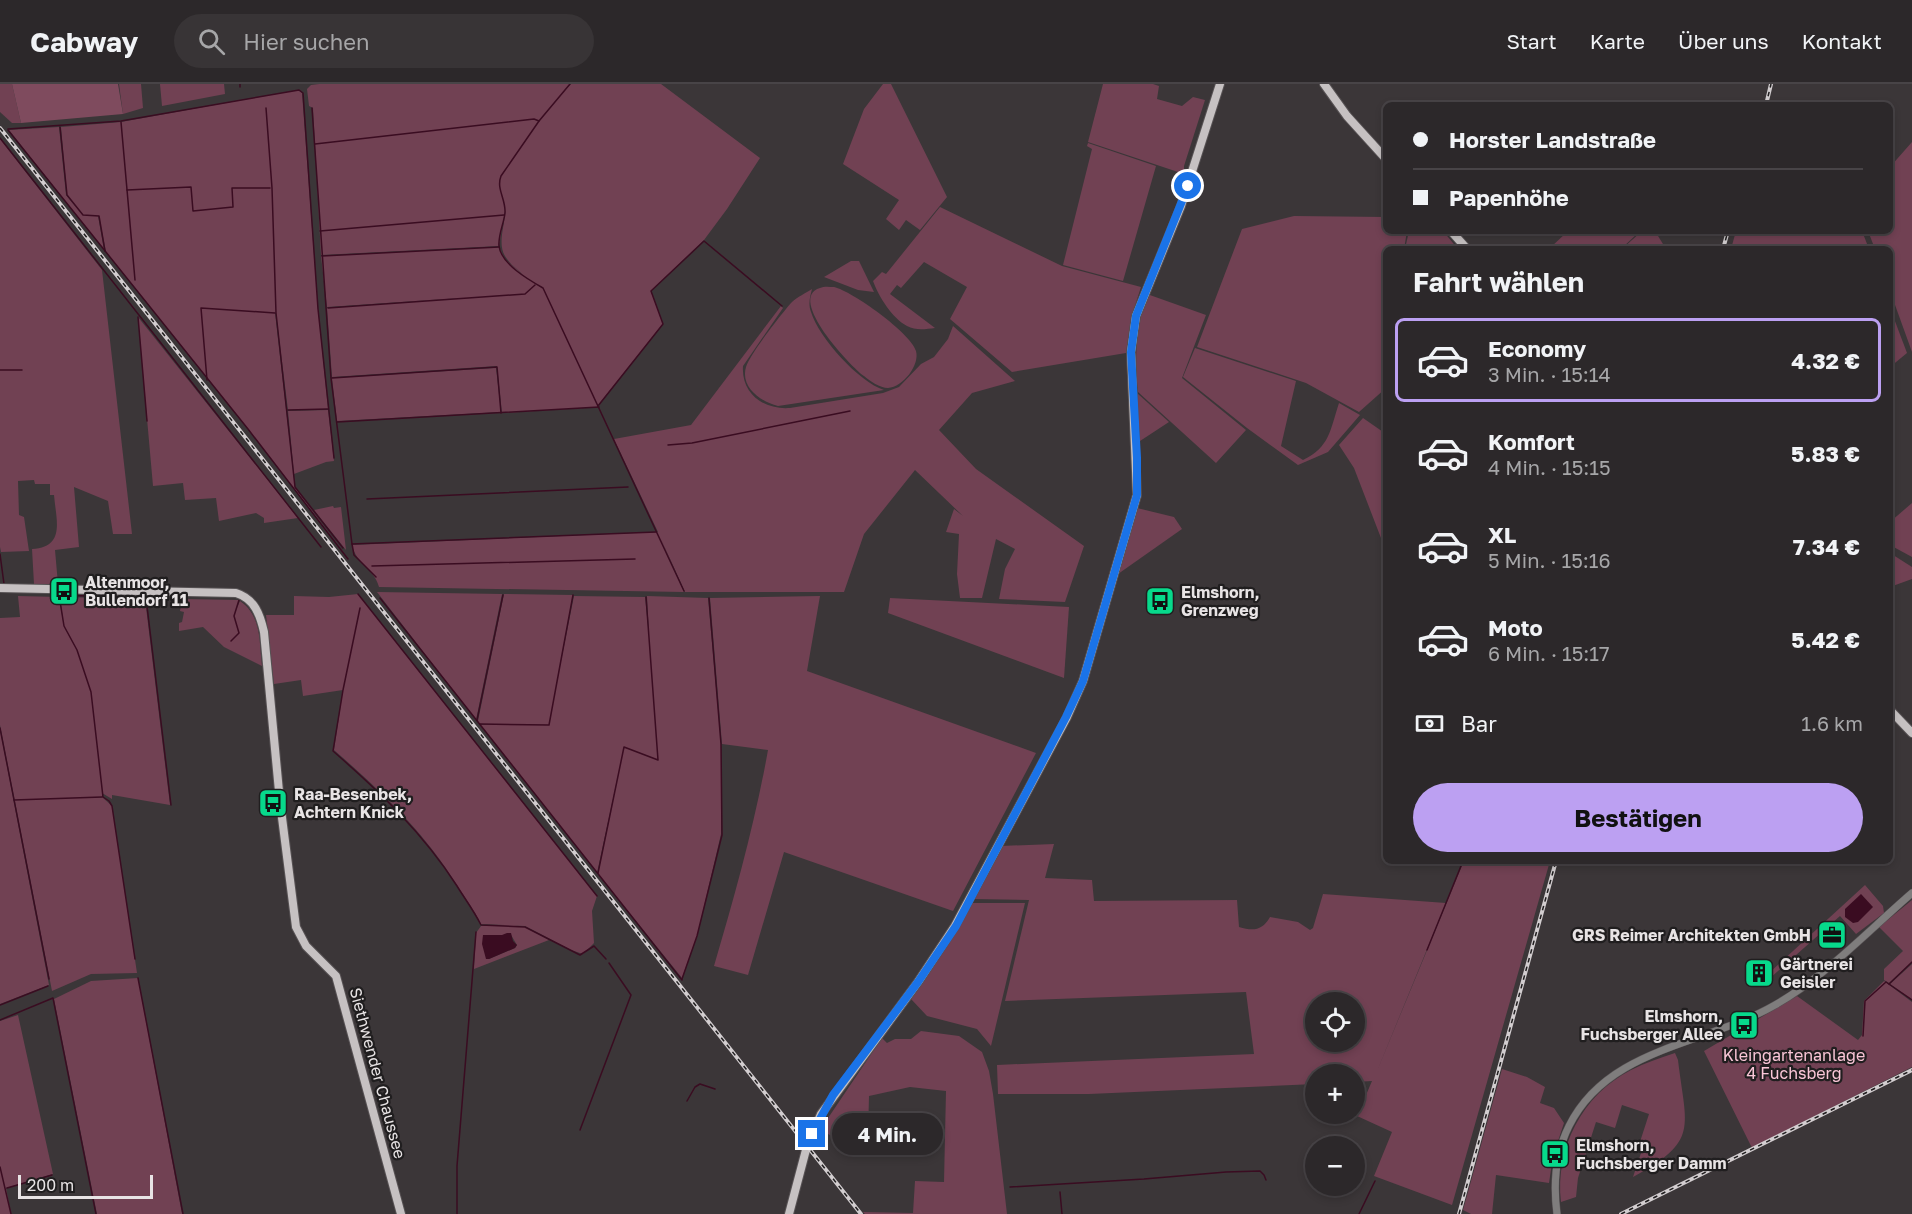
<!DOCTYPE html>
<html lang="de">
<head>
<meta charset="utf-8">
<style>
  body { margin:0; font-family:"Golos Text",sans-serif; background:#383436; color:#f1f3f6; height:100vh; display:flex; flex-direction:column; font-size:22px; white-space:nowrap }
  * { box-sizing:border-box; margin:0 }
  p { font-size:20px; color:#a6a6a8 }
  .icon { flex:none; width:33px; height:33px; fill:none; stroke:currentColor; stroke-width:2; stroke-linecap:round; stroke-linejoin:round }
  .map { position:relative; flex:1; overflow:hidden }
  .drawer { position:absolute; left:1383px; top:162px; width:510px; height:618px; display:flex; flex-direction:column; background:#2c282a; border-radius:9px; box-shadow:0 3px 9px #0003,0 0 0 2px #484447 }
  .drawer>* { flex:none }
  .guide { position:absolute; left:1383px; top:18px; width:510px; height:132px; border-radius:9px; box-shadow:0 3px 9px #0003,0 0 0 2px #484447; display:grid; align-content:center; height:132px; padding:0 30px; background:#2c282a }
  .controls { position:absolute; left:1305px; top:908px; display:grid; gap:12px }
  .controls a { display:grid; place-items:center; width:60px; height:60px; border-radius:50%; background:#2c282a; box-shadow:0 3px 9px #0003,0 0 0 2px #484447; font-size:30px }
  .scale { position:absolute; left:18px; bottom:15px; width:135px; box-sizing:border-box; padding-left:6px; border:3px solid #e8e4e5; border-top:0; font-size:16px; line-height:21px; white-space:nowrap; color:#e8e4e5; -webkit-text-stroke:4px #201e1f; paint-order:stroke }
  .end { position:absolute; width:27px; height:27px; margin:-14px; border:8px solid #1a73e8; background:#fff; box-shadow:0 0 0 3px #fff }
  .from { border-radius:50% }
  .bubble { position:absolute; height:42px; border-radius:21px; background:#2c282a; box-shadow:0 3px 9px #0003,0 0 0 2px #484447; font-size:20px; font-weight:700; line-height:42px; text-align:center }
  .guide b { display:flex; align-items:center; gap:21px; height:57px; font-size:22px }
  .guide b+b { border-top:2px solid #484447 }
  .guide i { width:15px; height:15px; background:#f1f3f6 }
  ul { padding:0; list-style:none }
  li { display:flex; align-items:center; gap:18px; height:84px; margin:0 12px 9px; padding:0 18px; border:3px solid transparent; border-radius:9px }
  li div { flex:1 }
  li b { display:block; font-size:22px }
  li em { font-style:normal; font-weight:700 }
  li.on { border-color:#bca0f2 }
  li>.icon { width:54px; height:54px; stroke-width:1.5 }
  h2 { padding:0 30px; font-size:27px; line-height:72px }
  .pay { display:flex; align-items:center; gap:15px; height:66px; padding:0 30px; font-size:22px }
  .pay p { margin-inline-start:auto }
  .action { display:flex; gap:12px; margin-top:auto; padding:12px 30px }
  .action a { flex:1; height:69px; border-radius:36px; background:#bca0f2; color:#111; font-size:24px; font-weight:700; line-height:69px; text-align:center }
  header { display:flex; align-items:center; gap:36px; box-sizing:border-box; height:84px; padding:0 30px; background:#2c282a; border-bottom:2px solid #484447 }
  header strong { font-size:28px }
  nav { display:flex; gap:33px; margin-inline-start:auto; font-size:21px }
  .search { width:420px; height:54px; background:#383436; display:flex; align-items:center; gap:15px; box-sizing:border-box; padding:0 21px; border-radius:33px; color:#a6a6a8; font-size:22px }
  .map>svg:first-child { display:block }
</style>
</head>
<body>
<header>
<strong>Cabway</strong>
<div class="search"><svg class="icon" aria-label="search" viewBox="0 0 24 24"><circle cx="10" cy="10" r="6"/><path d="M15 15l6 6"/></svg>Hier suchen</div>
<nav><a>Start</a><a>Karte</a><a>Über uns</a><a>Kontakt</a></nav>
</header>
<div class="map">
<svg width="1912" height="1130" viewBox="0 0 1912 1130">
  <rect width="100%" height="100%" fill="#3b3638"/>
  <g fill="#714153" fill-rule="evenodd">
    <path d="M 0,0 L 12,0 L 21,39 L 12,39 L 0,28 Z"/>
    <path d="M 119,0 L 141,0 L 143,24 L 123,30 Z"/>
    <path d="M 160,0 L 224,0 L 225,10 L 162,22 Z"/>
    <path d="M 319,0 L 570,0 L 562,9 L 571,0 L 661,0 L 760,74 L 727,125 L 704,156 L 651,207 L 663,240 L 598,321 L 599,323 L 502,329 L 497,282 L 332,293 L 327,224 L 461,214 L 327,223 L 321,172 L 499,163 L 505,175 L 524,192 C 519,186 511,181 507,175 C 494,159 509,136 504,118 L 505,127 L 499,162 L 321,171 L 313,24 L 309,22 L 307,5 L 311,1 Z"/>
    <path d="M 883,0 L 891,0 L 947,113 L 920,146 L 906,136 L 899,146 L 886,135 L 899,116 L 843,80 L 864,25 Z"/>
    <path d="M 1103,0 L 1153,0 L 1159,2 L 1157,15 L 1182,22 L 1193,13 L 1205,16 L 1184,82 L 1184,90 L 1088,58 Z"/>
    <path d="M 298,6 L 302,9 L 318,225 L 328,325 L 288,326 L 276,229 L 275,229 L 295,404 L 350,477 L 248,345 L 106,168 L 99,132 L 95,132 L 98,132 L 104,166 L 9,46 L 59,43 L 66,111 L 75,122 L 67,111 L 61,43 L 121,38 Z"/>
    <path d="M 0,55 L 102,186 L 132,450 L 113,450 L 108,417 L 74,403 L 79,463 L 55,466 L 58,500 L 34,500 L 32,465 C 66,463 56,436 54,411 L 50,411 L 50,400 L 35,400 L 34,396 L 18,397 L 19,431 L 24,433 L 29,467 L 1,468 L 0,463 Z"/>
    <path d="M 1912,58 L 1912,268 L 1890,207 L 1890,165 L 1875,165 L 1868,147 L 1890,147 L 1890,83 Z"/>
    <path d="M 1088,59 L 1156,82 L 1123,197 L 1063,181 L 1092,65 L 1087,62 Z"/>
    <path d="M 940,123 L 1062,182 L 1141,203 L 1131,234 L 1126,269 L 1012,288 L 950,235 L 967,203 L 924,178 L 901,204 L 897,201 L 890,210 L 935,244 C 926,245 916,247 907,242 C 892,234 879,213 873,197 L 882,188 L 886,190 Z"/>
    <path d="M 1294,132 L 1386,133 L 1386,147 L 1407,147 L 1404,165 L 1386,165 L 1386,304 L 1359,328 L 1306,299 L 1197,263 L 1242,145 Z"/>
    <path d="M 1409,147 L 1443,147 L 1458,165 L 1405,165 Z"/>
    <path d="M 1568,147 L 1640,147 L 1621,165 L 1549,165 Z"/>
    <path d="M 1642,147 L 1655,147 L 1666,165 L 1622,165 Z"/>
    <path d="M 1736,147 L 1862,147 L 1869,165 L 1731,165 Z"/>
    <path d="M 851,177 L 859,177 L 874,208 L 858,206 L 824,193 Z"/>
    <path d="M 834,203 C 852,207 911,249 916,267 C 920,281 903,303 888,304 C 880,304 870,297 864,292 C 851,283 786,214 820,204 C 824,202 830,203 834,203 Z"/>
    <path d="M 812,205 C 810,213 808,220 811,228 C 819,254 859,298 884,306 L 778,322 C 761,318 740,303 746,283 C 750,270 782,229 792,218 C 797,213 806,209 812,205 Z"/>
    <path d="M 1147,210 L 1206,231 L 1182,294 L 1246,346 L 1216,379 L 1138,308 C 1134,274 1136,243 1147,210 Z"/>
    <path d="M 781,222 L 783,224 L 743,282 C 741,310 764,326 790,324 L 883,309 L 899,303 L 921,280 L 934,273 L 948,255 L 953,242 L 1015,297 L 972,309 L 939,346 L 976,385 L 1084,462 L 1065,518 L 999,515 L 1005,485 L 1015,465 L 996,455 L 982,514 L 960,514 L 957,490 L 959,450 L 946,448 L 954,425 L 963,432 L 915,386 L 864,450 L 844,508 L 685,508 L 661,455 L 684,508 L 379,503 C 374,484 356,480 352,461 L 658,448 L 614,355 L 691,341 Z"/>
    <path d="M 1890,224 L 1907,269 L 1890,283 Z"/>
    <path d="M 138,233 L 298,434 L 264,439 L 264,434 L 256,429 L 219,437 L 216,414 L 185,416 L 183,399 L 153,402 Z"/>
    <path d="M 1195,264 L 1296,297 L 1281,362 L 1303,376 C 1330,363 1330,346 1339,319 L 1360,331 L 1328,368 L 1298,381 L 1247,344 L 1183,293 Z"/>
    <path d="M 496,284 L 501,328 L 337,337 L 332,294 Z"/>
    <path d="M 1137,309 L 1169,338 L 1140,357 Z"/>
    <path d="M 328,326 L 334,377 L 326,378 L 294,390 L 288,327 Z"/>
    <path d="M 1363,334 L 1386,350 L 1386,467 L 1354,384 L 1339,361 Z"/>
    <path d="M 1912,419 L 1912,473 L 1890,461 L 1890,438 Z"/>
    <path d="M 333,422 L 334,424 L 341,423 L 346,466 L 314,426 Z"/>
    <path d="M 1137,424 L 1174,433 L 1182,445 L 1118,490 Z"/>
    <path d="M 1890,469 L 1912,483 L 1912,495 L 1890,503 Z"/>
    <path d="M 377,508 L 502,510 L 476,636 Z"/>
    <path d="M 358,510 L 597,812 L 592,827 L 594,859 L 583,870 L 571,866 L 525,842 L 481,840 C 475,827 465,814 457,801 C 424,748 381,707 334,666 L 343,606 L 303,612 L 301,596 L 274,600 L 266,531 L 294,531 L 294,512 L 329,513 Z"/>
    <path d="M 504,510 L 573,511 L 558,592 L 574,512 L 645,513 L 649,552 L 647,512 L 708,514 L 721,660 L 721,750 L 697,852 L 682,894 L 598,790 L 620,682 L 597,789 L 480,641 L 490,640 L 479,640 L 478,637 Z"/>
    <path d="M 18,512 L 59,513 L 64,543 L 60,513 L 145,515 L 170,721 L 112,711 L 112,715 L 102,709 L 102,713 L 112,722 L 137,889 L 91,890 L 52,907 L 0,641 L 0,534 L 20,533 Z"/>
    <path d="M 820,512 L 807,587 L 1036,669 L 953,827 L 784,768 L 748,891 L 714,882 C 735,811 755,739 768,666 L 722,660 L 710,514 Z"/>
    <path d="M 890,514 L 1069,523 L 1064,594 L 888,529 Z"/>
    <path d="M 182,515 L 239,516 L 236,526 L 240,517 C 262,532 259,558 262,582 L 224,563 L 203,543 L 179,547 L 179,539 L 182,538 L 184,528 L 180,527 Z"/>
    <path d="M 0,646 L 49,901 L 0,920 Z"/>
    <path d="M 1054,760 L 1045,794 L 1092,796 L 1094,817 L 1237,816 L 1239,843 C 1253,847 1262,847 1270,833 L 1298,838 L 1310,846 L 1313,844 L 1323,810 L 1446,819 L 1375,992 L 1464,777 L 1550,777 L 1452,1121 L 1374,1092 L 1392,1048 L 1357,1032 L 1372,997 L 1355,998 L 1354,990 L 1316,990 L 1315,1000 L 1089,1010 L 998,1010 L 997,981 L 1254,970 L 1246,908 L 1005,917 L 1029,816 L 973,815 L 1001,762 ZM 1316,918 L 1354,918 L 1354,957 L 1316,957 Z"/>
    <path d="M 1865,801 L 1883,822 L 1884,829 L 1856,850 L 1840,832 L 1760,903 L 1757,900 Z"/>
    <path d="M 1912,816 L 1912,878 L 1889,899 L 1884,896 L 1884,885 L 1903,867 L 1879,843 Z"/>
    <path d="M 971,819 L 1025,819 L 991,962 L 977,945 L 927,932 L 911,915 L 955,848 Z"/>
    <path d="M 514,841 L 525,843 L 549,856 L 474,885 L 476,849 L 481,842 ZM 483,851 L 511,851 L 517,861 L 515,864 L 489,875 Z"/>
    <path d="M 1912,880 L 1912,916 L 1890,900 Z"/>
    <path d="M 138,894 L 182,1130 L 97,1130 L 54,915 L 91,897 Z"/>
    <path d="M 1884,897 L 1912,918 L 1912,983 L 1752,1064 L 1704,967 L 1797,912 L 1858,956 L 1862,951 L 1864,917 Z"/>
    <path d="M 18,931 L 53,1090 L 6,1104 L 11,1130 L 0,1130 L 0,937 Z"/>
    <path d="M 921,947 L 959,952 L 982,968 L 989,987 L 993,1010 L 1007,1130 L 865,1130 L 863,1128 L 913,1129 L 915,1097 L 944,1098 L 946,1007 L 910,1003 L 869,1012 L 868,1053 L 834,1053 L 820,1046 L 882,954 L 887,959 L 895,955 L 911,955 Z"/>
    <path d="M 1675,969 L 1678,976 C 1686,1044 1700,1057 1633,1093 L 1642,1066 L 1638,1064 L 1649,1030 L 1622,1021 L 1615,1044 L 1596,1038 L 1578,1094 L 1576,1113 L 1561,1118 C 1555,1064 1582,1011 1631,986 C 1645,979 1660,974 1675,969 Z"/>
    <path d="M 1502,985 L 1527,993 L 1545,1003 L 1540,1019 L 1554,1024 L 1564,1039 L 1553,1072 L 1549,1099 L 1496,1091 L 1492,1130 L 1471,1130 L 1463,1126 Z"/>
  </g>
  <path fill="#7f4b5e" d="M 12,0 L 118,0 L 123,30 L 21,39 Z"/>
  <g fill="#3a0c21">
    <path d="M 1861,810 L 1873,823 L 1858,838 L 1853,839 L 1845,833 L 1845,825 Z"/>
    <path d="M 507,849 L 511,849 L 513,857 L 517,861 L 515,864 L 489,875 L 486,875 L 482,860 L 483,851 L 502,851 Z"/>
  </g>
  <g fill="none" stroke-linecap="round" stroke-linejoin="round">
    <g stroke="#3a0c21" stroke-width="1.5">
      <path d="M 240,0 L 240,3"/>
      <path d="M 570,0 L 539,37 L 501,92 C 496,105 506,115 505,129 C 504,139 498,151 499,162 C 501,180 529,196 543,204 L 684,507"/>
      <path d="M 266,24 L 272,104 L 276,229 L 295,403 L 343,464"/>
      <path d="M 312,24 L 331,294 L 352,460 L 354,471 L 376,493"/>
      <path d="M 121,38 L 135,196"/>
      <path d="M 60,43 L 67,111 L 83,131 L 99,132 L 105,167"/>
      <path d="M 8,45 L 121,37 L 299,6 L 303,9 L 318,225 L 334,374"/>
      <path d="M 8,46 L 248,345 L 348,475"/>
      <path d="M 0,54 L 321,463"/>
      <path d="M 315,60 L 534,35 L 539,37"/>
      <path d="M 127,106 L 191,103 L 193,127 L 233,123 L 232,104 L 270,104"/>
      <path d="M 320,147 L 504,131"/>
      <path d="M 322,172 L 499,163"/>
      <path d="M 328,224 L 525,210 L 535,201"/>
      <path d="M 138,233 L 147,337"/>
      <path d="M 0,286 L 22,286"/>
      <path d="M 332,294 L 497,283 L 501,329"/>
      <path d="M 207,296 L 201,224 L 275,229"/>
      <path d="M 598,322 L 663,240 L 651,207 L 704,157 L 782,222"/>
      <path d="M 288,326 L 328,325"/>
      <path d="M 337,338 L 599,323"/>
      <path d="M 668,361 L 692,359 L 850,327"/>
      <path d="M 367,415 L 628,403"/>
      <path d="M 352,460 L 656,448"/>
      <path d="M 0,470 L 4,500"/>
      <path d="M 372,482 L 635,475"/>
      <path d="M 358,510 L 597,812"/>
      <path d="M 380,514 L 682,896"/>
      <path d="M 360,524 L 343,606 L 333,667 C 380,708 423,749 457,802 C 465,815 474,827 481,841 L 525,843 L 580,871 L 594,862 L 606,875"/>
      <path d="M 231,557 L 239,549 L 234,532 L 239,516"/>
      <path d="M 477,636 L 503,511"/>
      <path d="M 480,640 L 549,641 L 573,511"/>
      <path d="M 0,644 L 49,895"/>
      <path d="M 14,716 L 102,713"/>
      <path d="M 598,789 L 624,663 L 658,676 L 646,513"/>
      <path d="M 1427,866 L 1463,777"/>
      <path d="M 135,875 L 112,722 L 109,717 L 103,713 L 91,608 L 77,566 L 64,542 L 59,511 L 146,514 L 171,721"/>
      <path d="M 138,894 L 183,1130"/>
      <path d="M 682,895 L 697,852 L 722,751 L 721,660 L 709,514"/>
      <path d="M 1889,900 L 1912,878"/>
      <path d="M 0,921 L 48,902"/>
      <path d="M 0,936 L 53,914 L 96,1130"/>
      <path d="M 1863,952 L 1865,917 L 1886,898 L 1912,916"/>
      <path d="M 687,1017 L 695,1003 L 700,1000 L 715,1005"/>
      <path d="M 580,1046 L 631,911 L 609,879"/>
      <path d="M 0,1083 L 11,1130"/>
      <path d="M 1010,1103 L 1144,1095 L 1226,1088 L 1260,1087 L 1264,1091 L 1266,1096"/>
      <path d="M 7,1104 L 52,1091"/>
      <path d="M 1060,1108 L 1062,1130"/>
      <path d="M 457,1130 L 457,1082 L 476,848"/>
      <path d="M 1359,1130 L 1375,1097"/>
    </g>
    <g stroke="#575254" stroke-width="8">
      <path id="minor" d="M 1557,1130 C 1553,1099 1555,1070 1569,1042 C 1608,963 1706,961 1775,921 C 1826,892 1868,847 1912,809"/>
    </g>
    <g stroke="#575254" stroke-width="10">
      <g id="major">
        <path d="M 1324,0 L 1347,32 L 1386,75"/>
        <path d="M 1451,147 L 1467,165"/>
        <path d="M 0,504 L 236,509 C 255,515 260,531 264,548 L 280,718 L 296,843 L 306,862 L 336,892 L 401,1130"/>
        <path d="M 1890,626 L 1912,649"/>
        <path d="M 789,1130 L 807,1062 L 821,1030 L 918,898 L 955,842 L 1067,633 L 1083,597 L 1137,411 L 1131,268 L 1136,232 L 1181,122 L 1220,0"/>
      </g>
    </g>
    <use href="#minor" stroke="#7f7d7d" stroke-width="7"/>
    <use href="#major" stroke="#c6c1c2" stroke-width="8"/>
    <g stroke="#d2cdcf" stroke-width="4">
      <g id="rail">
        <path d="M 1766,21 L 1771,0"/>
        <path d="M 0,44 L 861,1130"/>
        <path d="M 1723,165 L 1728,147"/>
        <path d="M 1459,1130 L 1556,777"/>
        <path d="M 1621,1130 L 1912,986"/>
      </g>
    </g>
    <use href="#rail" stroke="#201e1f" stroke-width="1.5" stroke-dasharray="4.5" stroke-linecap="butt"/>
  </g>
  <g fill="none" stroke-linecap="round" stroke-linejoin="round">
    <path stroke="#1a73e8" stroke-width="8" d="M 812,1050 L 833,1011 L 918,898 L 956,842 L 1066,633 L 1083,597 L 1137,411 L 1137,374 L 1131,268 L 1136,232 L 1188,102"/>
  </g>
  <defs>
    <g id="bus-square" transform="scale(1.5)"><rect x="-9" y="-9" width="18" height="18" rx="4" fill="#07d98b" stroke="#201e1f"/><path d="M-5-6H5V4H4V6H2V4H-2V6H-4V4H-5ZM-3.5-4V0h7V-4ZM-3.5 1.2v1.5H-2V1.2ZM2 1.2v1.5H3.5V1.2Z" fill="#111"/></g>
    <g id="office-square" transform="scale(1.5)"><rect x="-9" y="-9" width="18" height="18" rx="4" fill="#07d98b" stroke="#201e1f"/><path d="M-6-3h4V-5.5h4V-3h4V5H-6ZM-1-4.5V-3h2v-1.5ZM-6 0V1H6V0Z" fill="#111"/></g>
    <g id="building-square" transform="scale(1.5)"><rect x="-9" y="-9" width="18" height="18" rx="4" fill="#07d98b" stroke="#201e1f"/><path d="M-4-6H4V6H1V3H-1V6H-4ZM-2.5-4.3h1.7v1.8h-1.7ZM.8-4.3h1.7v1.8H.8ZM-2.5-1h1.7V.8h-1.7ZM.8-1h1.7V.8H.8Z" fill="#111"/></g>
  </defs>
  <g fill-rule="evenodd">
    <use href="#bus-square" x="64" y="507"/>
    <use href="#bus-square" x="1160" y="517"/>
    <use href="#bus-square" x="273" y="719"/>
    <use href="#office-square" x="1832" y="851"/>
    <use href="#building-square" x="1759" y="889"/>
    <use href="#bus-square" x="1744" y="941"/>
    <use href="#bus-square" x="1555" y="1070"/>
  </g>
  <g text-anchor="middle" stroke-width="4.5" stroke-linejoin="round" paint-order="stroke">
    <g font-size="16" font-weight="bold" fill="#e8e4e5" stroke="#201e1f" text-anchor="start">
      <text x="85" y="504">Altenmoor,<tspan x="85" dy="18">Bullendorf 11</tspan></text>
      <text x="1181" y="514">Elmshorn,<tspan x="1181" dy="18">Grenzweg</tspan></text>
      <text x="294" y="716">Raa-Besenbek,<tspan x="294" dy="18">Achtern Knick</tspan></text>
      <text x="1811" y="857" text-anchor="end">GRS Reimer Architekten GmbH</text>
      <text x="1780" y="886">Gärtnerei<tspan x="1780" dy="18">Geisler</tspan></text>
      <text x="1723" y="938" text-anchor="end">Elmshorn,<tspan x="1723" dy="18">Fuchsberger Allee</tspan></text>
      <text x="1576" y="1067">Elmshorn,<tspan x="1576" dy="18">Fuchsberger Damm</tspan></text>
    </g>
    <g font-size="16" fill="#fac6d7" stroke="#201e1f">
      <text x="1794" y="977">Kleingartenanlage<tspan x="1794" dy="18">4 Fuchsberg</tspan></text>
    </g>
    <g font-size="16" fill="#e8e4e5" stroke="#201e1f">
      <text transform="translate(378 989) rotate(75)" y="6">Siethwender Chaussee</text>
    </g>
  </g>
</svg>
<div class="controls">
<a><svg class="icon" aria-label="locate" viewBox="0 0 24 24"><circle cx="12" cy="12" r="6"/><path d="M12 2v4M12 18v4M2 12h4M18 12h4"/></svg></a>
<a>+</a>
<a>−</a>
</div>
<div class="scale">200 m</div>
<i class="end from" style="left:1188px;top:102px"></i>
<i class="end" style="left:812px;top:1050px"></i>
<div class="bubble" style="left:832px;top:1029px;width:111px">4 Min.</div>
<div class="guide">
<b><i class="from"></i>Horster Landstraße</b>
<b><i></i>Papenhöhe</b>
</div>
<section class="drawer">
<h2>Fahrt wählen</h2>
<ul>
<li class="on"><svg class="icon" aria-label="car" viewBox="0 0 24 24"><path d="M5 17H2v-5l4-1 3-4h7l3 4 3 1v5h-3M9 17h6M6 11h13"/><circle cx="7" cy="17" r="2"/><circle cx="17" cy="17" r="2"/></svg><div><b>Economy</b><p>3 Min. · 15:14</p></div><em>4.32 €</em></li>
<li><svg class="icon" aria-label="car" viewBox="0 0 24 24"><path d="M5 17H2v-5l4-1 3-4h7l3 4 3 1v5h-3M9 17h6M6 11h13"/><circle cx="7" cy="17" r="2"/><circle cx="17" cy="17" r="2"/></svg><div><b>Komfort</b><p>4 Min. · 15:15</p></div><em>5.83 €</em></li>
<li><svg class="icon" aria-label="car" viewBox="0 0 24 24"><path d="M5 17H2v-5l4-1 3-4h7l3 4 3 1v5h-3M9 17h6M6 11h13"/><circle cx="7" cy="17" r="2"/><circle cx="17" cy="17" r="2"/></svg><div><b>XL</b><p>5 Min. · 15:16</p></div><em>7.34 €</em></li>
<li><svg class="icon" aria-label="car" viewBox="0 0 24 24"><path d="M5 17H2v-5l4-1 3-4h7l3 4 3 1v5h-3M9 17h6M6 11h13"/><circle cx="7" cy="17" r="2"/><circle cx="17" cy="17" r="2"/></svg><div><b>Moto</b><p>6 Min. · 15:17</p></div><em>5.42 €</em></li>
</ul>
<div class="pay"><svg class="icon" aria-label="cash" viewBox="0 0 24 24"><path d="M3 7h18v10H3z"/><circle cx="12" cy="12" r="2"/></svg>Bar<p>1.6 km</p></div>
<div class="action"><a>Bestätigen</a></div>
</section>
</div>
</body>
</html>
